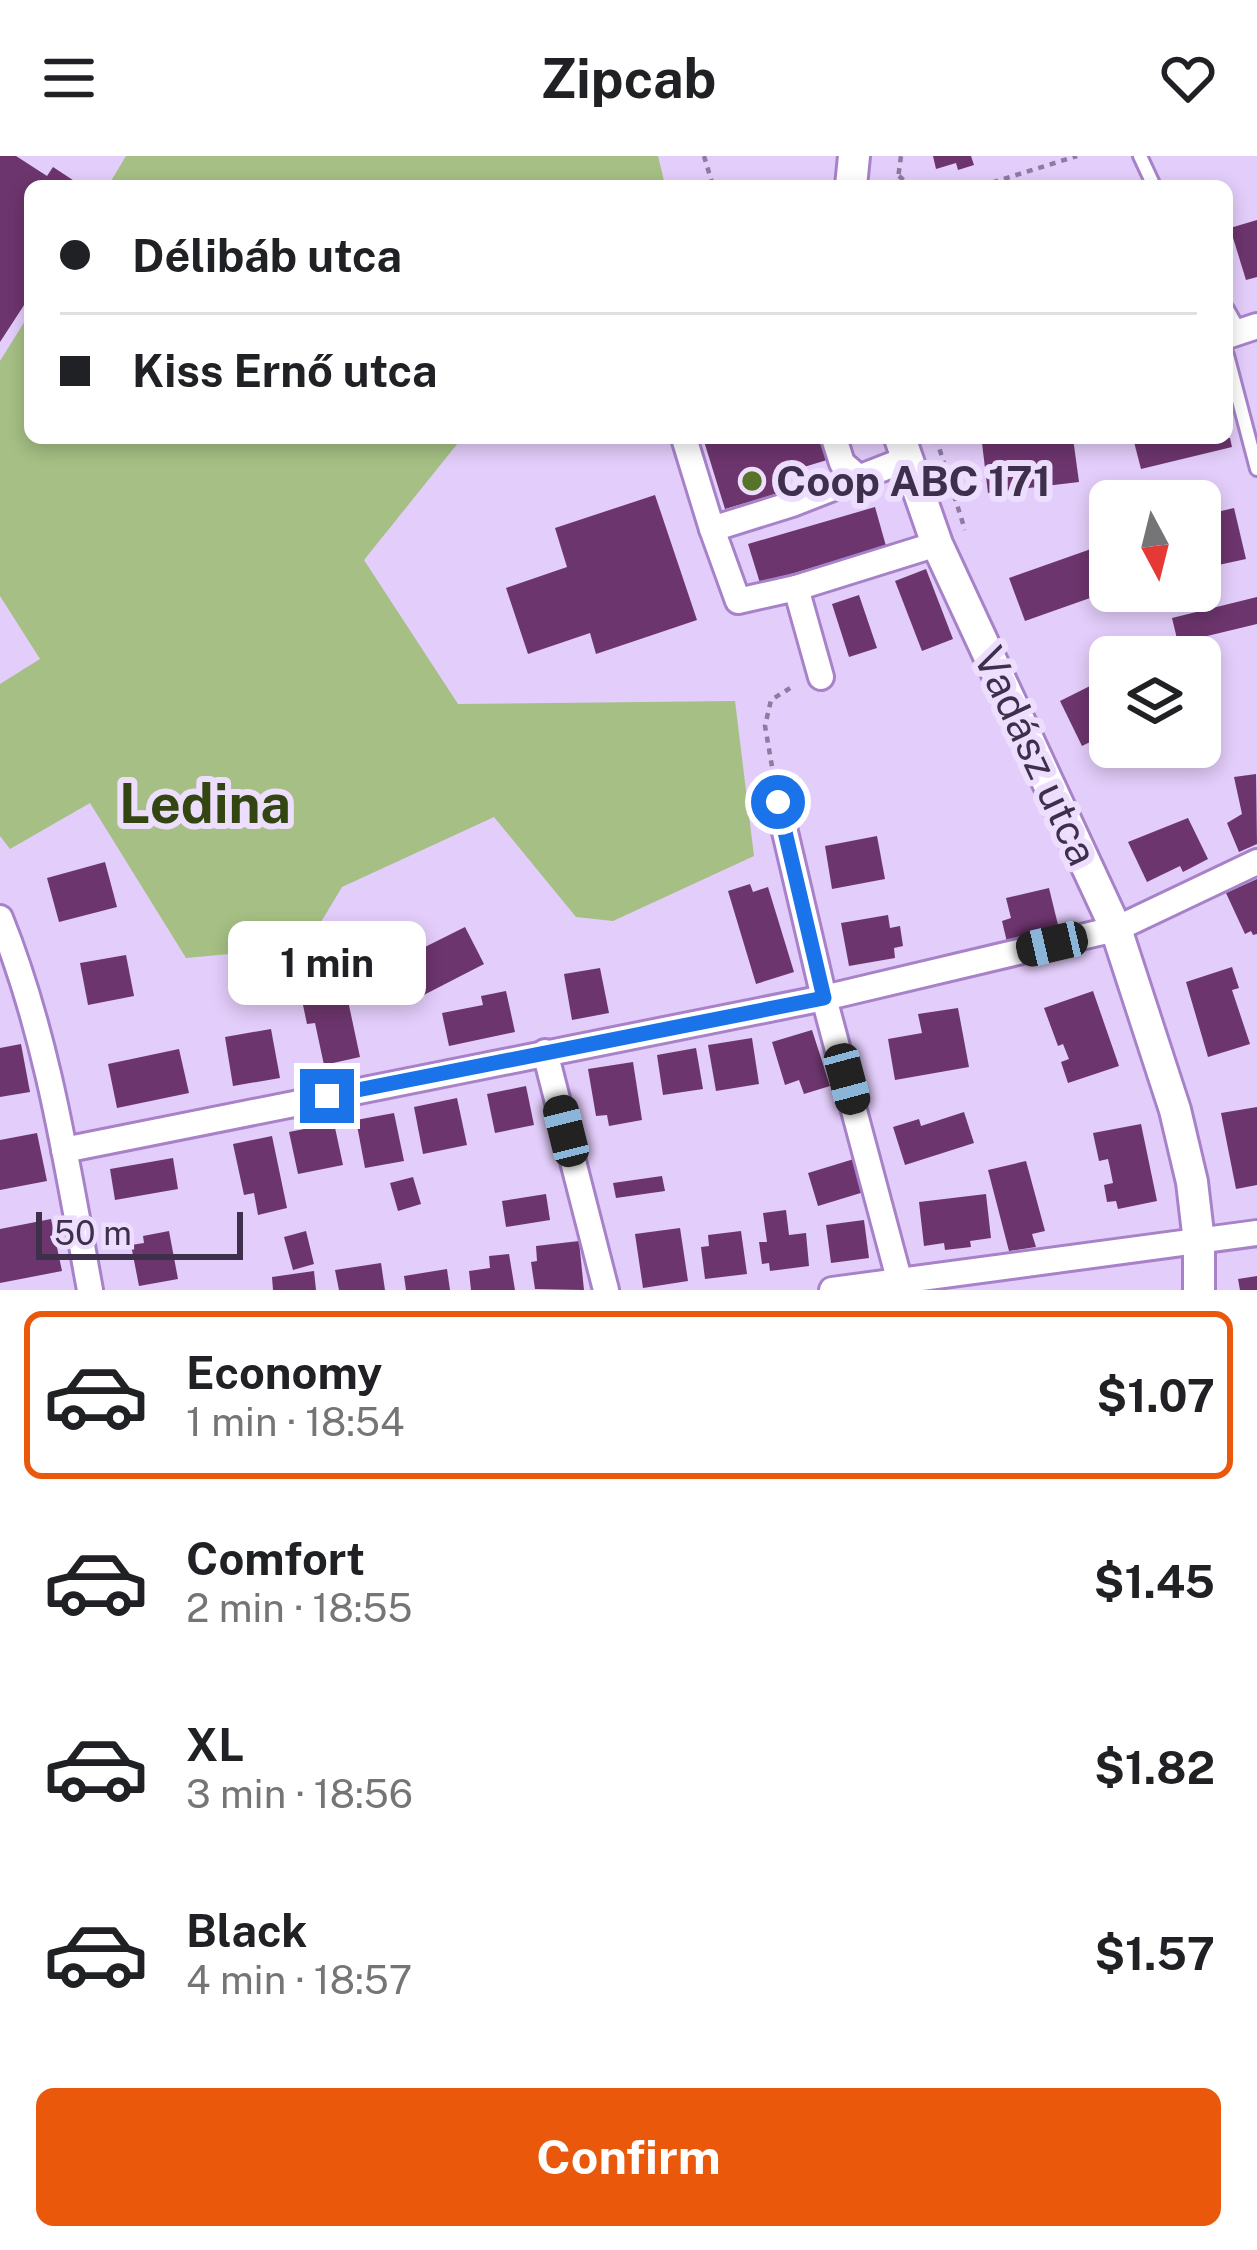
<!DOCTYPE html>
<html lang="en">
<head>
<meta charset="utf-8">
<style>
  body { margin:0; font-family:"Public Sans",sans-serif; background:#f6f6f6; color:#202124; height:100vh; display:flex; flex-direction:column; font-size:45px; white-space:nowrap }
  * { box-sizing:border-box; margin:0 }
  p { font-size:39px; color:#757577 }
  .icon { flex:none; width:66px; height:66px; fill:none; stroke:currentColor; stroke-width:2; stroke-linecap:round; stroke-linejoin:round }
  .map { position:relative; height:1134px; overflow:hidden }
  .panel { display:flex; flex-direction:column; background:#fff; flex:1 }
  .panel>* { flex:none }
  .top-card { position:absolute; left:24px; top:24px; width:1209px; height:264px; border-radius:18px; box-shadow:0 6px 18px #0003; display:grid; align-content:center; height:264px; padding:0 36px; background:#fff }
  .needle { width:78px; rotate:173deg }
  .tools { position:absolute; left:1089px; top:324px; display:grid; gap:24px }
  .tools a { display:grid; place-items:center; width:132px; height:132px; border-radius:18px; background:#fff; box-shadow:0 6px 18px #0003; font-size:60px }
  .scale { position:absolute; left:36px; bottom:30px; width:207px; box-sizing:border-box; padding-left:12px; border:6px solid #3e2f4d; border-top:0; font-size:33px; line-height:42px; white-space:nowrap; color:#3e2f4d; -webkit-text-stroke:9px #ecdefc; paint-order:stroke }
  .end { position:absolute; width:54px; height:54px; margin:-27px; border:15px solid #1a73e8; background:#fff; box-shadow:0 0 0 6px #fff }
  .from { border-radius:50% }
  .bubble { position:absolute; height:84px; border-radius:18px; background:#fff; box-shadow:0 6px 18px #0003; font-size:39px; font-weight:700; line-height:84px; text-align:center }
  .car { position:absolute; width:36px; height:72px; margin:-36px -18px; border-radius:15px; box-shadow:0 0 9px 3px #0007; background:linear-gradient(#222 24%,#8ab4d8 0 40%,#222 0 76%,#8ab4d8 0 86%,#222 0) }
  .top-card b { display:flex; align-items:center; gap:42px; height:114px; font-size:45px }
  .top-card b+b { border-top:3px solid #e0e0e0 }
  .top-card i { width:30px; height:30px; background:#202124 }
  ul { padding:21px 0 0; list-style:none }
  li { display:flex; align-items:center; gap:36px; height:168px; margin:0 24px 18px; padding:0 12px; border:6px solid transparent; border-radius:18px }
  li div { flex:1 }
  li b { display:block; font-size:45px }
  li em { font-style:normal; font-weight:700 }
  li.on { border-color:#ea580c }
  li>.icon { width:108px; height:108px; stroke-width:1.5 }
  .action { display:flex; gap:24px; margin-top:auto; padding:24px 36px }
  .action a { flex:1; height:138px; border-radius:18px; background:#ea580c; color:#fff; font-size:48px; font-weight:700; line-height:138px; text-align:center }
  header { display:flex; justify-content:space-between; align-items:center; height:156px; padding:0 36px; background:#fff; font-size:54px; font-weight:700 }
  .map>svg:first-child { display:block }
</style>
</head>
<body>
<header><svg class="icon" aria-label="menu" viewBox="0 0 24 24"><path d="M4 6h16M4 12h16M4 18h16"/></svg>Zipcab<svg class="icon" aria-label="heart" viewBox="0 0 24 24"><path d="M12 20l-8-8c-3-5 5-10 8-4 3-6 11-1 8 4z"/></svg></header>
<div class="map">
<svg width="1257" height="1134" viewBox="0 0 1257 1134">
  <rect width="100%" height="100%" fill="#e3cdfa"/>
  <g fill="#a5bf84">
    <path d="M 126,0 L 658,0 L 665,29 L 108,30 Z"/>
    <path d="M 30,157 L 30,282 L 462,282 L 364,404 L 458,548 L 735,545 L 754,700 L 613,765 L 576,761 L 494,661 L 342,731 L 306,791 L 186,802 L 90,647 L 10,693 L 0,680 L 0,528 L 40,503 L 0,440 L 0,205 Z"/>
  </g>
  <g fill="#6d356d">
    <path d="M 0,0 L 16,0 L 47,20 L 53,11 L 82,30 L 30,30 L 30,140 L 0,186 Z"/>
    <path d="M 933,0 L 971,0 L 974,9 L 958,14 L 956,7 L 936,13 Z"/>
    <path d="M 1257,64 L 1257,121 L 1246,124 L 1230,72 Z"/>
    <path d="M 703,282 L 820,282 L 827,304 L 784,317 L 789,334 L 725,353 Z"/>
    <path d="M 1024,282 L 1073,282 L 1079,326 L 988,337 L 982,287 Z"/>
    <path d="M 1133,282 L 1230,282 L 1232,291 L 1141,313 Z"/>
    <path d="M 655,339 L 697,464 L 596,498 L 590,477 L 528,498 L 506,432 L 567,411 L 555,372 Z"/>
    <path d="M 875,351 L 886,390 L 760,427 L 748,388 Z"/>
    <path d="M 1234,352 L 1246,403 L 1200,413 L 1200,360 Z"/>
    <path d="M 1091,393 L 1107,436 L 1025,465 L 1009,422 Z"/>
    <path d="M 926,413 L 953,483 L 922,495 L 895,425 Z"/>
    <path d="M 859,439 L 877,492 L 849,501 L 832,448 Z"/>
    <path d="M 1257,441 L 1257,468 L 1178,487 L 1172,462 Z"/>
    <path d="M 1110,520 L 1110,576 L 1082,590 L 1060,545 Z"/>
    <path d="M 1256,618 L 1257,688 L 1239,696 L 1227,667 L 1242,658 L 1234,621 Z"/>
    <path d="M 1188,662 L 1208,703 L 1183,716 L 1180,710 L 1147,726 L 1128,686 Z"/>
    <path d="M 877,680 L 885,723 L 832,733 L 825,690 Z"/>
    <path d="M 105,706 L 117,751 L 59,766 L 47,722 Z"/>
    <path d="M 1257,723 L 1257,778 L 1253,779 L 1251,775 L 1245,778 L 1226,737 Z"/>
    <path d="M 750,728 L 753,736 L 768,731 L 794,816 L 756,828 L 728,735 Z"/>
    <path d="M 1049,732 L 1059,773 L 1007,786 L 1002,765 L 1011,762 L 1006,742 Z"/>
    <path d="M 888,759 L 890,772 L 900,770 L 903,790 L 894,792 L 895,802 L 849,810 L 841,767 Z"/>
    <path d="M 465,771 L 484,808 L 416,843 L 402,814 L 424,803 L 419,794 Z"/>
    <path d="M 126,799 L 134,840 L 88,849 L 80,807 Z"/>
    <path d="M 1232,811 L 1239,832 L 1232,834 L 1250,888 L 1208,901 L 1186,826 Z"/>
    <path d="M 600,812 L 609,857 L 572,864 L 564,818 Z"/>
    <path d="M 343,821 L 360,901 L 324,909 L 315,867 L 307,868 L 299,830 Z"/>
    <path d="M 506,835 L 515,876 L 449,890 L 442,857 L 483,849 L 481,840 Z"/>
    <path d="M 1093,835 L 1119,910 L 1068,927 L 1061,906 L 1069,903 L 1063,888 L 1058,890 L 1044,852 Z"/>
    <path d="M 958,852 L 969,911 L 895,924 L 888,883 L 922,877 L 918,858 Z"/>
    <path d="M 271,873 L 280,922 L 233,930 L 225,881 Z"/>
    <path d="M 812,874 L 830,930 L 804,938 L 799,924 L 785,929 L 772,886 Z"/>
    <path d="M 752,882 L 759,928 L 716,935 L 708,889 Z"/>
    <path d="M 21,888 L 30,936 L 0,941 L 0,892 Z"/>
    <path d="M 696,892 L 703,933 L 663,939 L 657,899 Z"/>
    <path d="M 179,893 L 189,937 L 117,952 L 108,908 Z"/>
    <path d="M 633,906 L 642,964 L 609,970 L 607,959 L 596,960 L 588,913 Z"/>
    <path d="M 526,930 L 534,969 L 495,977 L 487,938 Z"/>
    <path d="M 457,942 L 467,989 L 423,998 L 414,951 Z"/>
    <path d="M 1257,951 L 1257,1029 L 1236,1033 L 1221,957 Z"/>
    <path d="M 964,956 L 974,987 L 905,1009 L 893,971 L 919,963 L 921,970 Z"/>
    <path d="M 394,957 L 404,1005 L 365,1012 L 356,964 Z"/>
    <path d="M 334,967 L 343,1009 L 298,1018 L 289,976 Z"/>
    <path d="M 1141,968 L 1157,1045 L 1118,1053 L 1116,1045 L 1107,1046 L 1104,1029 L 1113,1027 L 1110,1012 L 1108,1003 L 1099,1005 L 1093,977 Z"/>
    <path d="M 37,977 L 47,1025 L 0,1034 L 0,984 Z"/>
    <path d="M 272,980 L 287,1052 L 258,1059 L 254,1037 L 244,1039 L 233,988 Z"/>
    <path d="M 173,1002 L 178,1033 L 115,1044 L 110,1013 Z"/>
    <path d="M 854,1003 L 864,1036 L 818,1050 L 808,1017 Z"/>
    <path d="M 1026,1005 L 1045,1075 L 1032,1078 L 1036,1091 L 1009,1095 L 988,1014 Z"/>
    <path d="M 662,1020 L 665,1035 L 616,1042 L 613,1027 Z"/>
    <path d="M 413,1021 L 421,1048 L 398,1055 L 390,1027 Z"/>
    <path d="M 546,1038 L 550,1064 L 506,1071 L 502,1045 Z"/>
    <path d="M 986,1038 L 991,1082 L 970,1085 L 971,1091 L 945,1094 L 944,1087 L 924,1090 L 919,1046 Z"/>
    <path d="M 786,1054 L 789,1079 L 806,1077 L 809,1110 L 770,1115 L 769,1107 L 762,1108 L 759,1086 L 767,1086 L 763,1057 Z"/>
    <path d="M 51,1063 L 62,1115 L 0,1127 L 0,1073 Z"/>
    <path d="M 864,1064 L 869,1102 L 831,1107 L 826,1069 Z"/>
    <path d="M 680,1072 L 688,1125 L 643,1132 L 635,1078 Z"/>
    <path d="M 169,1075 L 178,1123 L 139,1130 L 131,1089 L 144,1087 L 143,1080 Z"/>
    <path d="M 306,1075 L 314,1108 L 293,1114 L 284,1081 Z"/>
    <path d="M 741,1075 L 747,1118 L 705,1123 L 701,1091 L 709,1090 L 708,1079 Z"/>
    <path d="M 579,1085 L 584,1134 L 535,1133 L 531,1106 L 537,1105 L 536,1090 Z"/>
    <path d="M 509,1098 L 515,1134 L 471,1134 L 469,1115 L 490,1112 L 489,1100 Z"/>
    <path d="M 381,1107 L 385,1134 L 339,1134 L 335,1114 Z"/>
    <path d="M 447,1113 L 450,1134 L 406,1134 L 404,1120 Z"/>
    <path d="M 314,1115 L 316,1134 L 273,1134 L 272,1121 Z"/>
    <path d="M 1257,1120 L 1257,1134 L 1240,1134 L 1238,1123 Z"/>
  </g>
  <g fill="none" stroke-linecap="round" stroke-linejoin="round">
    <g stroke="#a782c9" stroke-width="18">
      <g id="service">
        <path d="M 1140,0 L 1154,30"/>
        <path d="M 1227,153 L 1240,176"/>
        <path d="M 1227,199 L 1257,313"/>
      </g>
    </g>
    <g stroke="#a782c9" stroke-width="30">
      <g id="minor">
        <path d="M 1227,180 L 1257,170"/>
        <path d="M 684,282 L 712,373 L 792,348 L 907,303"/>
        <path d="M 834,282 L 842,307 L 857,320"/>
        <path d="M 712,373 L 738,445 L 796,432 L 821,521"/>
        <path d="M 796,432 L 937,388"/>
        <path d="M 778,646 L 824,842 L 902,1134"/>
        <path d="M 0,762 C 48,881 67,1009 90,1134"/>
        <path d="M 545,896 L 606,1134"/>
        <path d="M 64,994 L 824,842 L 1098,777 L 1116,773 L 1257,706"/>
        <path d="M 832,1134 L 1257,1077"/>
      </g>
    </g>
    <g stroke="#a782c9" stroke-width="36">
      <g id="tertiary">
        <path d="M 851,30 L 854,0"/>
        <path d="M 900,282 L 937,388 L 1116,773 L 1175,954 L 1192,1026 L 1199,1086 L 1199,1134"/>
      </g>
    </g>
    <g stroke="#8d7ba0" stroke-width="4.5" stroke-dasharray="6 6" stroke-linecap="butt">
      <path d="M 704,0 L 713,30"/>
      <path d="M 899,20 L 910,30"/>
      <path d="M 897,30 L 901,0"/>
      <path d="M 981,30 L 1077,0"/>
      <path d="M 936,282 L 965,374"/>
      <path d="M 774,622 L 765,570 L 771,544 L 795,529"/>
    </g>
    <use href="#service" stroke="#fff" stroke-width="12"/>
    <use href="#minor" stroke="#fff" stroke-width="24"/>
    <use href="#tertiary" stroke="#fff" stroke-width="30"/>
  </g>
  <g fill="none" stroke-linecap="round" stroke-linejoin="round">
    <path stroke="#1a73e8" stroke-width="15" d="M 327,940 L 824,842 L 778,646"/>
  </g>
  <circle fill="#577328" stroke="#ecdefc" stroke-width="4.5" cx="752" cy="325" r="12"/>
  <g text-anchor="middle" stroke-width="12" stroke-linejoin="round" paint-order="stroke">
    <g font-size="42" font-weight="bold" fill="#3e2f4d" stroke="#ecdefc" text-anchor="start">
      <text x="776" y="340">Coop ABC 171</text>
    </g>
    <g font-size="42" fill="#3e2f4d" stroke="#ecdefc">
      <text transform="translate(1036 600) rotate(65)" y="15">Vadász utca</text>
    </g>
    <g font-size="54" font-weight="bold" fill="#334612" stroke="#ecdefc">
      <text x="205" y="667">Ledina</text>
    </g>
  </g>
</svg>
<div class="tools">
<a><svg class="needle" viewBox="-14 -14 28 28"><path d="M0-13l5 13h-10z" fill="#e53935"/><path d="M0 13l5-13h-10z" fill="#757577"/></svg></a>
<a><svg class="icon" aria-label="layers" viewBox="0 0 24 24"><path d="M12 4l9 5-9 5-9-5zM3 14l9 5 9-5"/></svg></a>
</div>
<div class="scale">50 m</div>
<i class="end from" style="left:778px;top:646px"></i>
<i class="end" style="left:327px;top:940px"></i>
<div class="bubble" style="left:228px;top:765px;width:198px">1 min</div>
<i class="car" style="left:1052px;top:788px;rotate:257deg"></i>
<i class="car" style="left:847px;top:923px;rotate:165deg"></i>
<i class="car" style="left:566px;top:975px;rotate:346deg"></i>
<div class="top-card">
<b><i class="from"></i>Délibáb utca</b>
<b><i></i>Kiss Ernő utca</b>
</div>
</div>
<section class="panel">
<ul>
<li class="on"><svg class="icon" aria-label="car" viewBox="0 0 24 24"><path d="M5 17H2v-5l4-1 3-4h7l3 4 3 1v5h-3M9 17h6M6 11h13"/><circle cx="7" cy="17" r="2"/><circle cx="17" cy="17" r="2"/></svg><div><b>Economy</b><p>1 min · 18:54</p></div><em>$1.07</em></li>
<li><svg class="icon" aria-label="car" viewBox="0 0 24 24"><path d="M5 17H2v-5l4-1 3-4h7l3 4 3 1v5h-3M9 17h6M6 11h13"/><circle cx="7" cy="17" r="2"/><circle cx="17" cy="17" r="2"/></svg><div><b>Comfort</b><p>2 min · 18:55</p></div><em>$1.45</em></li>
<li><svg class="icon" aria-label="car" viewBox="0 0 24 24"><path d="M5 17H2v-5l4-1 3-4h7l3 4 3 1v5h-3M9 17h6M6 11h13"/><circle cx="7" cy="17" r="2"/><circle cx="17" cy="17" r="2"/></svg><div><b>XL</b><p>3 min · 18:56</p></div><em>$1.82</em></li>
<li><svg class="icon" aria-label="car" viewBox="0 0 24 24"><path d="M5 17H2v-5l4-1 3-4h7l3 4 3 1v5h-3M9 17h6M6 11h13"/><circle cx="7" cy="17" r="2"/><circle cx="17" cy="17" r="2"/></svg><div><b>Black</b><p>4 min · 18:57</p></div><em>$1.57</em></li>
</ul>
<div class="action"><a>Confirm</a></div>
</section>
</body>
</html>
